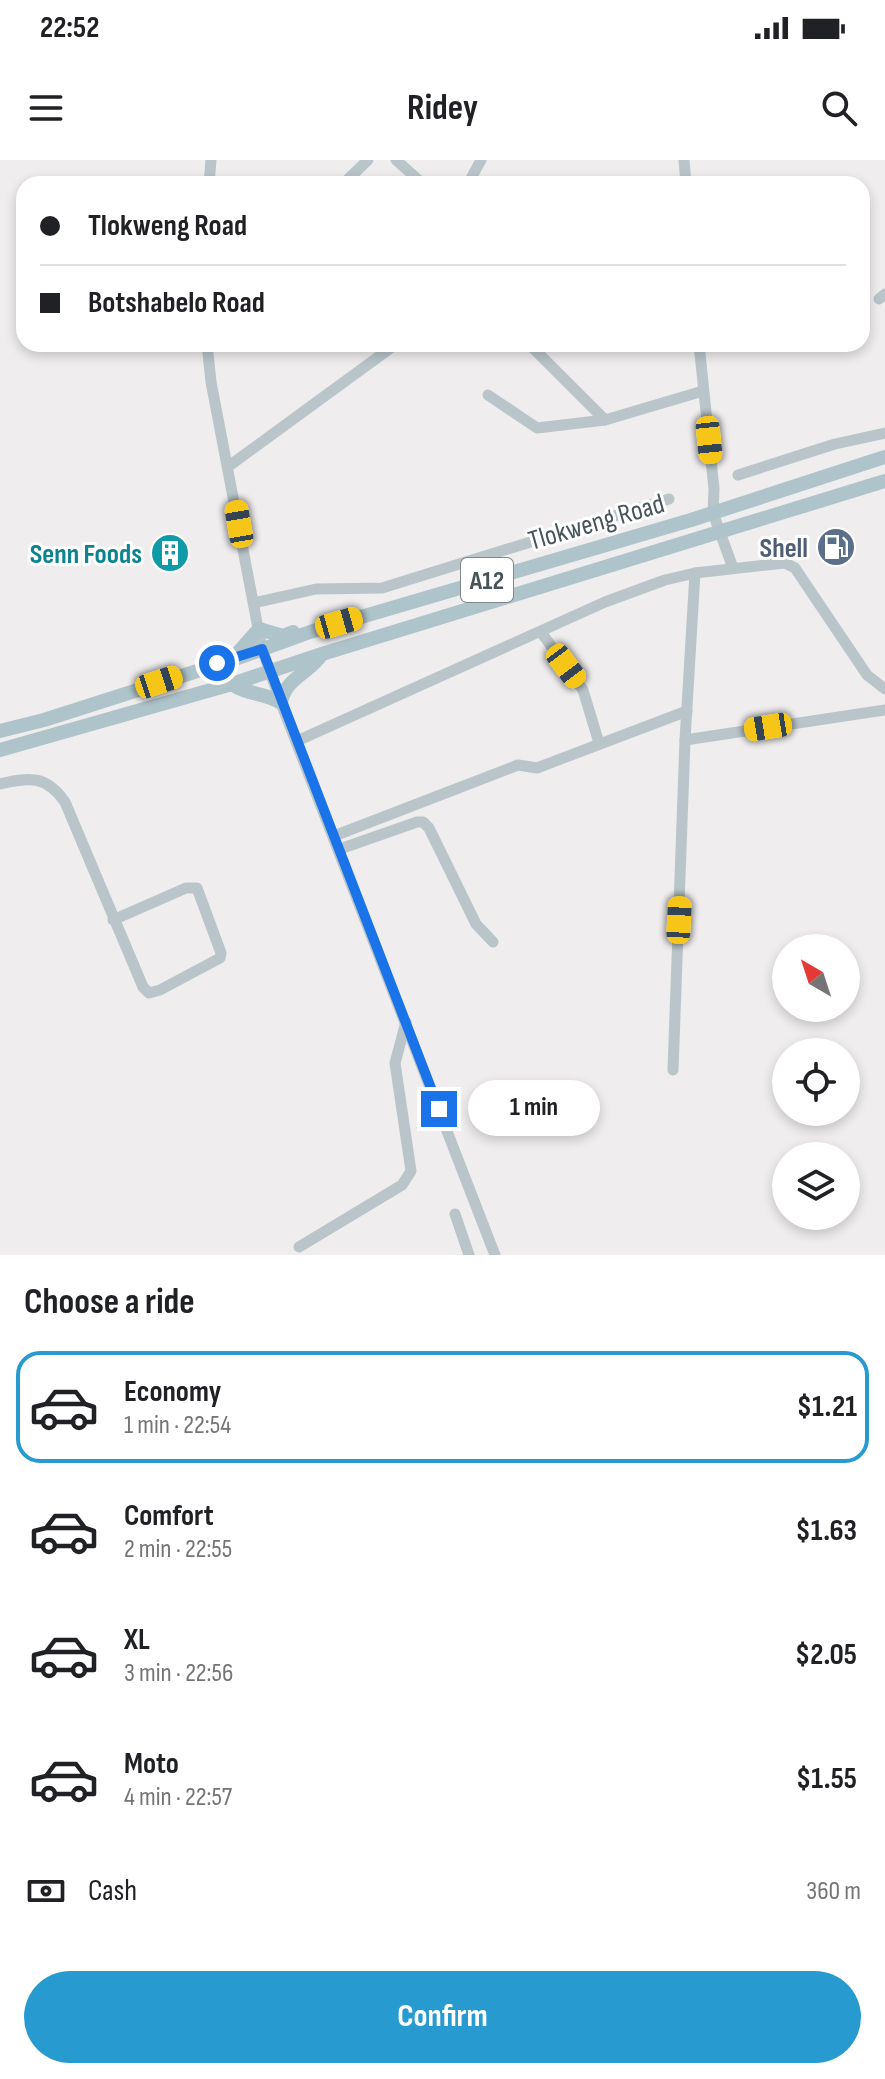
<!DOCTYPE html>
<html lang="en">
<head>
<meta charset="utf-8">
<style>
  body { margin:0; font-family:"Sofia Sans Condensed",sans-serif; background:#f2f2f2; color:#202124; height:100vh; display:flex; flex-direction:column; font-size:30px; white-space:nowrap }
  * { box-sizing:border-box; margin:0 }
  p { font-size:26px; color:#757577 }
  .icon { flex:none; width:44px; height:44px; fill:none; stroke:currentColor; stroke-width:2; stroke-linecap:round; stroke-linejoin:round }
  .map { position:relative; height:1095px; overflow:hidden }
  .panel { display:flex; flex-direction:column; background:#fff; flex:1 }
  .panel>* { flex:none }
  .top-card { position:absolute; left:16px; top:16px; width:854px; height:176px; border-radius:24px; box-shadow:0 4px 12px #0003; display:grid; align-content:center; height:176px; padding:0 24px; background:#fff }
  .needle { width:52px; rotate:321deg }
  .fabs { position:absolute; left:772px; top:774px; display:grid; gap:16px }
  .fabs a { display:grid; place-items:center; width:88px; height:88px; border-radius:50%; background:#fff; box-shadow:0 4px 12px #0003; font-size:40px }
  .end { position:absolute; width:36px; height:36px; margin:-18px; border:10px solid #1a73e8; background:#fff; box-shadow:0 0 0 4px #fff }
  .from { border-radius:50% }
  .bubble { position:absolute; height:56px; border-radius:28px; background:#fff; box-shadow:0 4px 12px #0003; font-size:26px; font-weight:700; line-height:56px; text-align:center }
  .car { position:absolute; width:24px; height:48px; margin:-24px -12px; border-radius:10px; box-shadow:0 0 6px 2px #0007; background:linear-gradient(#f5c518 24%,#345 0 40%,#f5c518 0 76%,#345 0 86%,#f5c518 0) }
  .top-card b { display:flex; align-items:center; gap:28px; height:76px; font-size:30px }
  .top-card b+b { border-top:2px solid #e0e0e0 }
  .top-card i { width:20px; height:20px; background:#202124 }
  ul { padding:0; list-style:none }
  li { display:flex; align-items:center; gap:24px; height:112px; margin:0 16px 12px; padding:0 8px; border:4px solid transparent; border-radius:24px }
  li div { flex:1 }
  li b { display:block; font-size:30px }
  li em { font-style:normal; font-weight:700 }
  li.selected { border-color:#279acf }
  li>.icon { width:72px; height:72px; stroke-width:1.5 }
  h2 { padding:0 24px; font-size:36px; line-height:96px }
  .pay { display:flex; align-items:center; gap:20px; height:88px; padding:0 24px; font-size:30px }
  .pay p { margin-inline-start:auto }
  .button { display:flex; gap:16px; margin-top:auto; padding:16px 24px }
  .button a { flex:1; height:92px; border-radius:48px; background:#279acf; color:#fff; font-size:32px; font-weight:700; line-height:92px; text-align:center }
  .status { display:flex; justify-content:space-between; align-items:center; height:56px; padding:0 40px; background:#fff; direction:ltr }
  .status svg { height:22px; fill:currentColor }
  header { display:flex; justify-content:space-between; align-items:center; height:104px; padding:0 24px; background:#fff; font-size:36px; font-weight:700 }
  .map>svg:first-child { display:block }
</style>
</head>
<body>
<div class="status"><b>22:52</b><svg viewBox="0 0 49 12"><path d="M0 12V9h3v3zM5 12V6h3v6zM10 12V3h3v9zM15 12V0h3v12zM26 1h20v11H26zM47 4h2v5h-2z"/></svg></div>
<header><svg class="icon" aria-label="menu" viewBox="0 0 24 24"><path d="M4 6h16M4 12h16M4 18h16"/></svg>Ridey<svg class="icon" aria-label="search" viewBox="0 0 24 24"><circle cx="10" cy="10" r="6"/><path d="M15 15l6 6"/></svg></header>
<div class="map">
<svg width="885" height="1095" viewBox="0 0 885 1095">
  <rect width="100%" height="100%" fill="#efedee"/>
  <g fill="none" stroke-linecap="round" stroke-linejoin="round">
    <g stroke="#b9c5c9" stroke-width="11">
      <path d="M 396,0 L 423,24"/>
      <path d="M 684,0 L 686,24"/>
      <path d="M 209,24 L 211,0"/>
      <path d="M 343,24 L 368,0"/>
      <path d="M 468,24 L 481,0"/>
      <path d="M 879,139 L 885,134"/>
      <path d="M 207,184 L 211,222 L 262,489 L 281,543 L 495,1095"/>
      <path d="M 529,184 L 605,260 L 703,231"/>
      <path d="M 699,184 L 714,329 L 713,353 L 733,408"/>
      <path d="M 488,235 L 537,268 L 605,260"/>
      <path d="M 229,306 L 396,184"/>
      <path d="M 738,315 L 835,284 L 885,273"/>
      <path d="M 254,443 L 316,429 L 382,428 L 669,339"/>
      <path d="M 541,472 L 583,530 L 599,583"/>
      <path d="M 685,580 L 885,550"/>
      <path d="M 297,581 L 605,442 L 665,420 L 695,413 L 785,403 L 795,408 L 867,515 L 885,529"/>
      <path d="M 0,624 C 30,617 46,615 65,642 L 143,827 L 149,833 L 160,830 L 220,798 L 221,793 L 197,728 L 186,728 L 113,760"/>
      <path d="M 334,676 L 518,605 L 537,608 L 687,551"/>
      <path d="M 340,689 L 417,662 L 423,662 L 429,668 L 476,764 L 493,782"/>
      <path d="M 673,910 L 685,580 L 695,413"/>
      <path d="M 455,1054 L 469,1095"/>
      <path d="M 299,1087 L 402,1025 L 411,1011 L 395,903 L 406,862"/>
    </g>
    <g stroke="#aec3ca" stroke-width="14">
      <path d="M 236,495 L 259,469 L 283,476 L 293,472"/>
      <path d="M 232,524 C 246,535 265,532 281,543 C 284,519 310,513 322,494"/>
      <path d="M 0,571 L 44,560 L 238,498 L 310,472 L 691,360 L 885,297"/>
      <path d="M 0,590 L 232,524 L 322,494 L 885,321"/>
    </g>
  </g>
  <g fill="none" stroke-linecap="round" stroke-linejoin="round">
    <path stroke="#1a73e8" stroke-width="10" d="M 217,503 L 262,489 L 439,949"/>
  </g>
  <defs>
    <g id="fuel-disc" transform="scale(2)"><circle r="9.5" fill="#5c6f8a" stroke="#fff"/><path d="M-5.5-6h7V0h2V4h1.3V-2.5L3-4.5l.8-.8L6-3V5H2.5V1h-1V6h-7ZM-4.2-4.7v3.2H.2V-4.7Z" fill="#fff"/></g>
    <g id="building-disc" transform="scale(2)"><circle r="9.5" fill="#0f9aa8" stroke="#fff"/><path d="M-4-6H4V6H1V3H-1V6H-4ZM-2.5-4.3h1.7v1.8h-1.7ZM.8-4.3h1.7v1.8H.8ZM-2.5-1h1.7V.8h-1.7ZM.8-1h1.7V.8H.8Z" fill="#fff"/></g>
  </defs>
  <g fill-rule="evenodd">
    <use href="#fuel-disc" x="836" y="387"/>
    <use href="#building-disc" x="170" y="393"/>
  </g>
  <g text-anchor="middle" stroke-width="6" stroke-linejoin="round" paint-order="stroke">
    <rect fill="#fff" stroke="#7e888b" stroke-width="2" x="461" y="398" width="52" height="44" rx="6"/>
    <g font-size="26" font-weight="bold" fill="#475559">
      <text x="487" y="429">A12</text>
    </g>
    <g font-size="28" fill="#475559" stroke="#fff">
      <text transform="translate(596 361) rotate(-16)" y="10">Tlokweng Road</text>
    </g>
    <g font-size="28" font-weight="bold" fill="#4e5e75" stroke="#fff" text-anchor="end">
      <text x="808" y="397">Shell</text>
    </g>
    <g font-size="28" font-weight="bold" fill="#0d838f" stroke="#fff" text-anchor="end">
      <text x="142" y="403">Senn Foods</text>
    </g>
  </g>
</svg>
<div class="fabs">
<a><svg class="needle" viewBox="-14 -14 28 28"><path d="M0-13l5 13h-10z" fill="#e53935"/><path d="M0 13l5-13h-10z" fill="#757577"/></svg></a>
<a><svg class="icon" aria-label="locate" viewBox="0 0 24 24"><circle cx="12" cy="12" r="6"/><path d="M12 2v4M12 18v4M2 12h4M18 12h4"/></svg></a>
<a><svg class="icon" aria-label="layers" viewBox="0 0 24 24"><path d="M12 4l9 5-9 5-9-5zM3 14l9 5 9-5"/></svg></a>
</div>
<i class="end from" style="left:217px;top:503px"></i>
<i class="end" style="left:439px;top:949px"></i>
<div class="bubble" style="left:468px;top:920px;width:132px">1 min</div>
<i class="car" style="left:709px;top:280px;rotate:174deg"></i>
<i class="car" style="left:239px;top:364px;rotate:350deg"></i>
<i class="car" style="left:339px;top:463px;rotate:74deg"></i>
<i class="car" style="left:566px;top:506px;rotate:143deg"></i>
<i class="car" style="left:159px;top:522px;rotate:72deg"></i>
<i class="car" style="left:768px;top:567px;rotate:261deg"></i>
<i class="car" style="left:679px;top:760px;rotate:3deg"></i>
<div class="top-card">
<b><i class="from"></i>Tlokweng Road</b>
<b><i></i>Botshabelo Road</b>
</div>
</div>
<section class="panel">
<h2>Choose a ride</h2>
<ul>
<li class="selected"><svg class="icon" aria-label="car" viewBox="0 0 24 24"><path d="M5 17H2v-5l4-1 3-4h7l3 4 3 1v5h-3M9 17h6M6 11h13"/><circle cx="7" cy="17" r="2"/><circle cx="17" cy="17" r="2"/></svg><div><b>Economy</b><p>1 min · 22:54</p></div><em>$1.21</em></li>
<li><svg class="icon" aria-label="car" viewBox="0 0 24 24"><path d="M5 17H2v-5l4-1 3-4h7l3 4 3 1v5h-3M9 17h6M6 11h13"/><circle cx="7" cy="17" r="2"/><circle cx="17" cy="17" r="2"/></svg><div><b>Comfort</b><p>2 min · 22:55</p></div><em>$1.63</em></li>
<li><svg class="icon" aria-label="car" viewBox="0 0 24 24"><path d="M5 17H2v-5l4-1 3-4h7l3 4 3 1v5h-3M9 17h6M6 11h13"/><circle cx="7" cy="17" r="2"/><circle cx="17" cy="17" r="2"/></svg><div><b>XL</b><p>3 min · 22:56</p></div><em>$2.05</em></li>
<li><svg class="icon" aria-label="car" viewBox="0 0 24 24"><path d="M5 17H2v-5l4-1 3-4h7l3 4 3 1v5h-3M9 17h6M6 11h13"/><circle cx="7" cy="17" r="2"/><circle cx="17" cy="17" r="2"/></svg><div><b>Moto</b><p>4 min · 22:57</p></div><em>$1.55</em></li>
</ul>
<div class="pay"><svg class="icon" aria-label="cash" viewBox="0 0 24 24"><path d="M3 7h18v10H3z"/><circle cx="12" cy="12" r="2"/></svg>Cash<p>360 m</p></div>
<div class="button"><a>Confirm</a></div>
</section>
</body>
</html>
